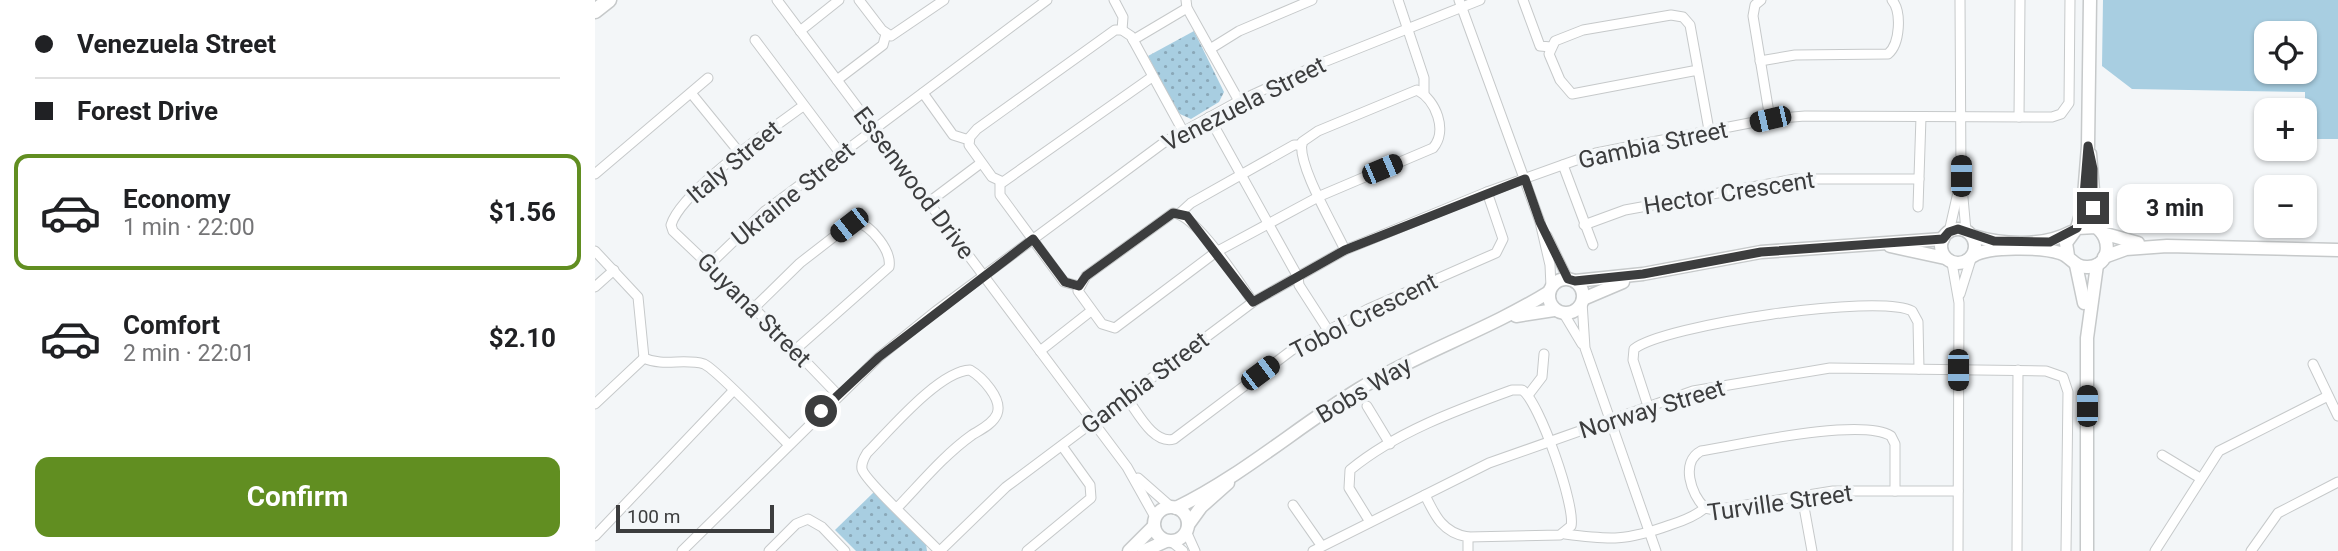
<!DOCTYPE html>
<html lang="en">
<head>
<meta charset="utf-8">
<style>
  body { margin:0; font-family:Roboto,sans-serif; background:#f2f2f2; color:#202124; height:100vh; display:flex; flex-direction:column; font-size:26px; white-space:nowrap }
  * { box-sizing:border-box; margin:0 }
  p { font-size:23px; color:#757577 }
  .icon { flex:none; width:38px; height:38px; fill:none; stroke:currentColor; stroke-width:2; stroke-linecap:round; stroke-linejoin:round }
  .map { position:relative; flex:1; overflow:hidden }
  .side { display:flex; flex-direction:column; background:#fff; width:595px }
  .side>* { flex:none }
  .guide { display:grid; align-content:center; height:154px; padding:0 35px; background:#fff }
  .buttons { position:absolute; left:1659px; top:21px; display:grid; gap:14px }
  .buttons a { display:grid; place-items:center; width:63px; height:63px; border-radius:14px; background:#fff; box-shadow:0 2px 5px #0004; font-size:35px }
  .scale { position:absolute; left:21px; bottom:18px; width:158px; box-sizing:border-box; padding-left:7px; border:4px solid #3c3d3e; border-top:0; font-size:19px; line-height:24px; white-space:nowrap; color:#3c3d3e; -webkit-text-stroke:5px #f3f6f8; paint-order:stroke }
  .end { position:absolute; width:32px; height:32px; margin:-16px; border:9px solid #3c3d3e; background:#fff; box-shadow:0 0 0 4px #fff }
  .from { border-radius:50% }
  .bubble { position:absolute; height:49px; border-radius:14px; background:#fff; box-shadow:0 2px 5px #0004; font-size:23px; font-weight:700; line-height:49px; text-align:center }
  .car { position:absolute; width:21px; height:42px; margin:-21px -10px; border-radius:9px; box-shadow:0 0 5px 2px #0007; background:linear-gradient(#222 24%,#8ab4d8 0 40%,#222 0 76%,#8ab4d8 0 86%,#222 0) }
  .guide b { display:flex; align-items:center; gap:24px; height:66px; font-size:26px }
  .guide b+b { border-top:2px solid #e0e0e0 }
  .guide i { width:18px; height:18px; background:#202124 }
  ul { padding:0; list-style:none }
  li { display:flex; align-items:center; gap:21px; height:116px; margin:0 14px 10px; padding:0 21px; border:4px solid transparent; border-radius:14px }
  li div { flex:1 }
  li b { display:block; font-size:26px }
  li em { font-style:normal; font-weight:700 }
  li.current { border-color:#618e21 }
  li>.icon { width:63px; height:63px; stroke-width:1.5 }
  .button { display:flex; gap:14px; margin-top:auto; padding:14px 35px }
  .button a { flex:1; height:80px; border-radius:14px; background:#618e21; color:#fff; font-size:28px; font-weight:700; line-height:80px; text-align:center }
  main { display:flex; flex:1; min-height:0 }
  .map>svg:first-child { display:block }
</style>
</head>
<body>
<main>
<section class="side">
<div class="guide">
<b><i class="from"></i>Venezuela Street</b>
<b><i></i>Forest Drive</b>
</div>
<ul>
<li class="current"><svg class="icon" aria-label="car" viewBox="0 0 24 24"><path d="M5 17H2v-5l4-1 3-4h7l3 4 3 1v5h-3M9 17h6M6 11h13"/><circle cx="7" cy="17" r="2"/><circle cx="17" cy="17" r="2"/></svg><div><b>Economy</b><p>1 min · 22:00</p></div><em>$1.56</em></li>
<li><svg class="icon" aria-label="car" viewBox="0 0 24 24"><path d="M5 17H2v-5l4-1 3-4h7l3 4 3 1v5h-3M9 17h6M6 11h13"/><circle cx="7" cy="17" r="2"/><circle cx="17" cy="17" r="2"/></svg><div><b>Comfort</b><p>2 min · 22:01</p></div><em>$2.10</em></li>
</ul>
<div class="button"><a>Confirm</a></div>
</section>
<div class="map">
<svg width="1743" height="551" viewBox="0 0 1743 551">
  <defs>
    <pattern id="park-dots" width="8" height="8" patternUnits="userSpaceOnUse" patternTransform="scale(1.75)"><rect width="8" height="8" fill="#a8cee1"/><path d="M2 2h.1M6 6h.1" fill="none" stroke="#8aa8b8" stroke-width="1.8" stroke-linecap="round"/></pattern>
  </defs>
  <rect width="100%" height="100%" fill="#f3f6f8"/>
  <path fill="#a8cee1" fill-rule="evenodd" d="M 1508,0 L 1743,0 L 1743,139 L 1710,139 L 1710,92 L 1537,89 L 1507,66 ZM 1671,33 L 1710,33 L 1710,72 L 1671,72 Z"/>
  <g fill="url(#park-dots)">
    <path d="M 599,31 L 629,92 L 624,102 L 596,119 L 585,114 L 580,108 L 553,56 Z"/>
    <path d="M 279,492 L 331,544 L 332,551 L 261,551 L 240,530 Z"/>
  </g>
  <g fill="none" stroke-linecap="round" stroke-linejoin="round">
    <g stroke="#c6c9ca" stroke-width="11">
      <g id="street">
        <path d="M 182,0 L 532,467 L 560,517"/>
        <path d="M 264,0 L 287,30 L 296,36 L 349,0"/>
        <path d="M 519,0 L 528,17 L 527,30"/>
        <path d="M 591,0 L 592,8 L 644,101"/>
        <path d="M 803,0 L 829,78 L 829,93"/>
        <path d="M 864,0 L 945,222 L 955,265 L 956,287"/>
        <path d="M 928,0 L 945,46 L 956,47"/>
        <path d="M 1166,0 L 1160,5 L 1158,16 L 1175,119"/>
        <path d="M 1365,0 L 1366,176 L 1371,231"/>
        <path d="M 205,31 L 244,0"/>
        <path d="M 160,40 L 245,153"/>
        <path d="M 538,40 L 592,8"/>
        <path d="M 615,49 L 644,31 L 717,0"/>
        <path d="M 1165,61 L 1200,55 L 1293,54 C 1305,44 1307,12 1297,0"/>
        <path d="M 1103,70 L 977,94 L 965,80 L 954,54 L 960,41 L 988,30 L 1076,15 L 1088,17 L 1095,25 L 1114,130"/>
        <path d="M 557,77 L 408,182 L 397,177 L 374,145 L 375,137 L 382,129 L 520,30 L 527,30 L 536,36 L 588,131"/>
        <path d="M 242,80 L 288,45 L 291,34"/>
        <path d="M 96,93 L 144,152"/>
        <path d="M 328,93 L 358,135 L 374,140"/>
        <path d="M 208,106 C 178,128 86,191 76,225 L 78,231 L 159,308 L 243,395"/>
        <path d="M 614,117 L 703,277 L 704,285 L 733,330"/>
        <path d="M 1424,117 L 1425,0"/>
        <path d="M 968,165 L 998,245"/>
        <path d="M 0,174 L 113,78"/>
        <path d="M 405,182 L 405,195 L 469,282 L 484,286"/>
        <path d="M 334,202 L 386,163"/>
        <path d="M 1323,207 L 1326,117"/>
        <path d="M 585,213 L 596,203 L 699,145 L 707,145"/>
        <path d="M 989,225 L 1030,210 L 1200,179 L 1324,179"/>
        <path d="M 1354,232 L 1364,188"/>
        <path d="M 952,236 L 973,279"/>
        <path d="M 0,251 L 43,297 L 49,358 C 68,367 89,358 109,364 C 121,369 179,430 193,444"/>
        <path d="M 1357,263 L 1364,303 L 1363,551"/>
        <path d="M 114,265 L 170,211 L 452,0"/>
        <path d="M 0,287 L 19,270"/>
        <path d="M 1365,294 L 1376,259"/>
        <path d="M 658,302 C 643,281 602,215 578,213 L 491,276 L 483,291 L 507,324 L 520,328 L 621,252 L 725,196 L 838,148 C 853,131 841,100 822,90 L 723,131 L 707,142 C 702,165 739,226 750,250"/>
        <path d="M 987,302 L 990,348 L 1061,551"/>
        <path d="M 159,308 L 205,263 L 254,225 L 261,222 C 276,225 297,251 294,267 L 200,350"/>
        <path d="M 969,314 L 987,344"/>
        <path d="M 445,351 L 496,311"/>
        <path d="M 1718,364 L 1743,416"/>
        <path d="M 934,394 L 947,377 L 949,354"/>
        <path d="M 531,397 C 542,411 558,445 579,439 L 697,350 L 773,309 L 901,253 L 908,239 L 892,192"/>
        <path d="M 0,404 L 49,358"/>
        <path d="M 772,406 L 795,444"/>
        <path d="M 1053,406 L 1038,360 L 1039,349 C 1069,325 1283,293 1317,311 L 1323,322 L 1324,369"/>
        <path d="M 1567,455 L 1605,478"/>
        <path d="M 543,478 L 576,507"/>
        <path d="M 830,495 C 840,516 848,533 873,537 L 873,551"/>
        <path d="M 1207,496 L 1217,551"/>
        <path d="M 698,505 L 726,545"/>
        <path d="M 302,508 C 326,483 349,455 377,435 C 385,430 398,424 402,414 C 408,399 387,377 375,370 C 344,371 294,431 272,453 C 269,458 266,463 267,469 C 270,481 332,538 344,551"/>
        <path d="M 1110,508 C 1096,494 1085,462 1106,451 C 1143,445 1266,417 1296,436 L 1300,444 L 1300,491"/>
        <path d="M 775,522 L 754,488 L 755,470 C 801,432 862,410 917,390 L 927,390 C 944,400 981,507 976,526 L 965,535 L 873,537"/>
        <path d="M 591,531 L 600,551"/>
        <path d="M 970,534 C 1016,540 1031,541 1075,525 C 1088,521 1099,517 1110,508 L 1120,510 L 1238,491 L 1363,491"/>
        <path d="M 0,536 L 138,391"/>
        <path d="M 577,542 L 588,551"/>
        <path d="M 87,551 L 284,357 L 341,311 L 571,141 L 644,101 L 729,62 L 885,0"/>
        <path d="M 174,551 L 201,524 L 213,519 L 227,527 L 250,551"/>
        <path d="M 345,551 L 411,487 L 658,302 L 750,250 L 892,192 L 1001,153 L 1175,119 L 1210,116 L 1457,117 L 1466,114 L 1474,103 L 1475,0"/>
        <path d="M 432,551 L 496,498 L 495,485 L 467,446"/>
        <path d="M 718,551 L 894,463 L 1098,391 L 1235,368 L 1451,371 L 1468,377 L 1473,392 L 1471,551"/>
        <path d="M 1422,551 L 1423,370"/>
        <path d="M 1560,551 L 1624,451 L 1733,396"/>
        <path d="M 1656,551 L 1683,513 L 1743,482"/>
      </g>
    </g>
    <g stroke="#c6c9ca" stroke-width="15">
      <g id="secondary">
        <path d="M 1495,154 L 1501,227"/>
        <path d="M 1482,228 L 1488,208 L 1493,146 L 1495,0"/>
        <circle cx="1363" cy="246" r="17"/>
        <path d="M 1507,233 L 1543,243"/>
        <path d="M 1378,236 C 1408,245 1448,247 1476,232"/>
        <path d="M 1295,246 L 1350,258"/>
        <path d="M 1378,256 C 1393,246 1447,247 1465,253 C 1476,256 1479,268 1493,267 C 1516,266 1517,238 1501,227 L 1482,228 L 1471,243 L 1473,256"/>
        <path d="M 1509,257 L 1531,249 L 1572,246 L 1743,250"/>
        <path d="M 1481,265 L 1489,303"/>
        <circle cx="971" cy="296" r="17"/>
        <path d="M 980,281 L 1048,274 L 1166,252 L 1348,239"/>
        <path d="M 988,299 L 1028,282"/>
        <path d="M 921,316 L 959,310"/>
        <circle cx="576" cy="524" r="17"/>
        <path d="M 581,508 C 647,476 702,427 764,389 C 825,352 893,330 954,292"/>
        <path d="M 593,525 L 606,507 L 633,483"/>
        <path d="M 534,551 L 558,527"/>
        <path d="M 549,551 L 571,541"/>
        <path d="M 1492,551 L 1492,338 L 1502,265"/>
      </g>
    </g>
    <g stroke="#c6c9ca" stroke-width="17">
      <path id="primary" d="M 0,11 L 14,0"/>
    </g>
    <use href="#street" stroke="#fff" stroke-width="9"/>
    <use href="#secondary" stroke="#fff" stroke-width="12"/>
    <use href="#primary" stroke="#fff" stroke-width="14"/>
  </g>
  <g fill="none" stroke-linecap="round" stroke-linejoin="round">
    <path stroke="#3c3d3e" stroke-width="9" d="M 226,411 L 284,357 L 438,239 L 470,282 L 484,286 L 491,276 L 578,213 L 592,216 L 658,302 L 750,250 L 930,179 L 945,222 L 973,279 L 980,281 L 1048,274 L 1166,252 L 1348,239 L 1354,232 L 1363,229 L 1399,241 L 1455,242 L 1482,228 L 1488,208 L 1493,146 L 1498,169 L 1498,208"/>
  </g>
  <g text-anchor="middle" stroke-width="7" stroke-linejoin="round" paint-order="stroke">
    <g font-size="24" fill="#3c3d3e" stroke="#f3f6f8">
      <text transform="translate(649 104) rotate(-27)" y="8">Venezuela Street</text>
      <text transform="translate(1058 145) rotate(-12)" y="8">Gambia Street</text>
      <text transform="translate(139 162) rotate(-40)" y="8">Italy Street</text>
      <text transform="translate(319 183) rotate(53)" y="8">Essenwood Drive</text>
      <text transform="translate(1134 193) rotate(-9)" y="8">Hector Crescent</text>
      <text transform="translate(198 194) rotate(-39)" y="8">Ukraine Street</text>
      <text transform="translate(159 310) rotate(45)" y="8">Guyana Street</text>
      <text transform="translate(769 316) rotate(-27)" y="8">Tobol Crescent</text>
      <text transform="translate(550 383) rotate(-37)" y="8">Gambia Street</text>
      <text transform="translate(769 390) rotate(-31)" y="8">Bobs Way</text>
      <text transform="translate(1057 409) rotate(-17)" y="8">Norway Street</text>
      <text transform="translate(1185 503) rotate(-8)" y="8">Turville Street</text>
    </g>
  </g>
</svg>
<div class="buttons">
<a><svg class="icon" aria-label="locate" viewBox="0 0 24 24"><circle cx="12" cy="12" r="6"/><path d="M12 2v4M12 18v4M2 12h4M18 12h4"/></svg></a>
<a>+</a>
<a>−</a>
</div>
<div class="scale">100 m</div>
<i class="end from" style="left:226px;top:411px"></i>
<i class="end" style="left:1498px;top:208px"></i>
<div class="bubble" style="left:1522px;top:184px;width:116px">3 min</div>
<i class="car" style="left:1175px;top:119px;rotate:257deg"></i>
<i class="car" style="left:787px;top:169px;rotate:67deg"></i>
<i class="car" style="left:1366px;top:176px;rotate:0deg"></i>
<i class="car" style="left:254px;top:225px;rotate:232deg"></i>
<i class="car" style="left:1363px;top:370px;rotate:180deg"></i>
<i class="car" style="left:665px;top:373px;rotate:53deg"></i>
<i class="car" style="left:1492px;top:406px;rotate:0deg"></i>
</div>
</main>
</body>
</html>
